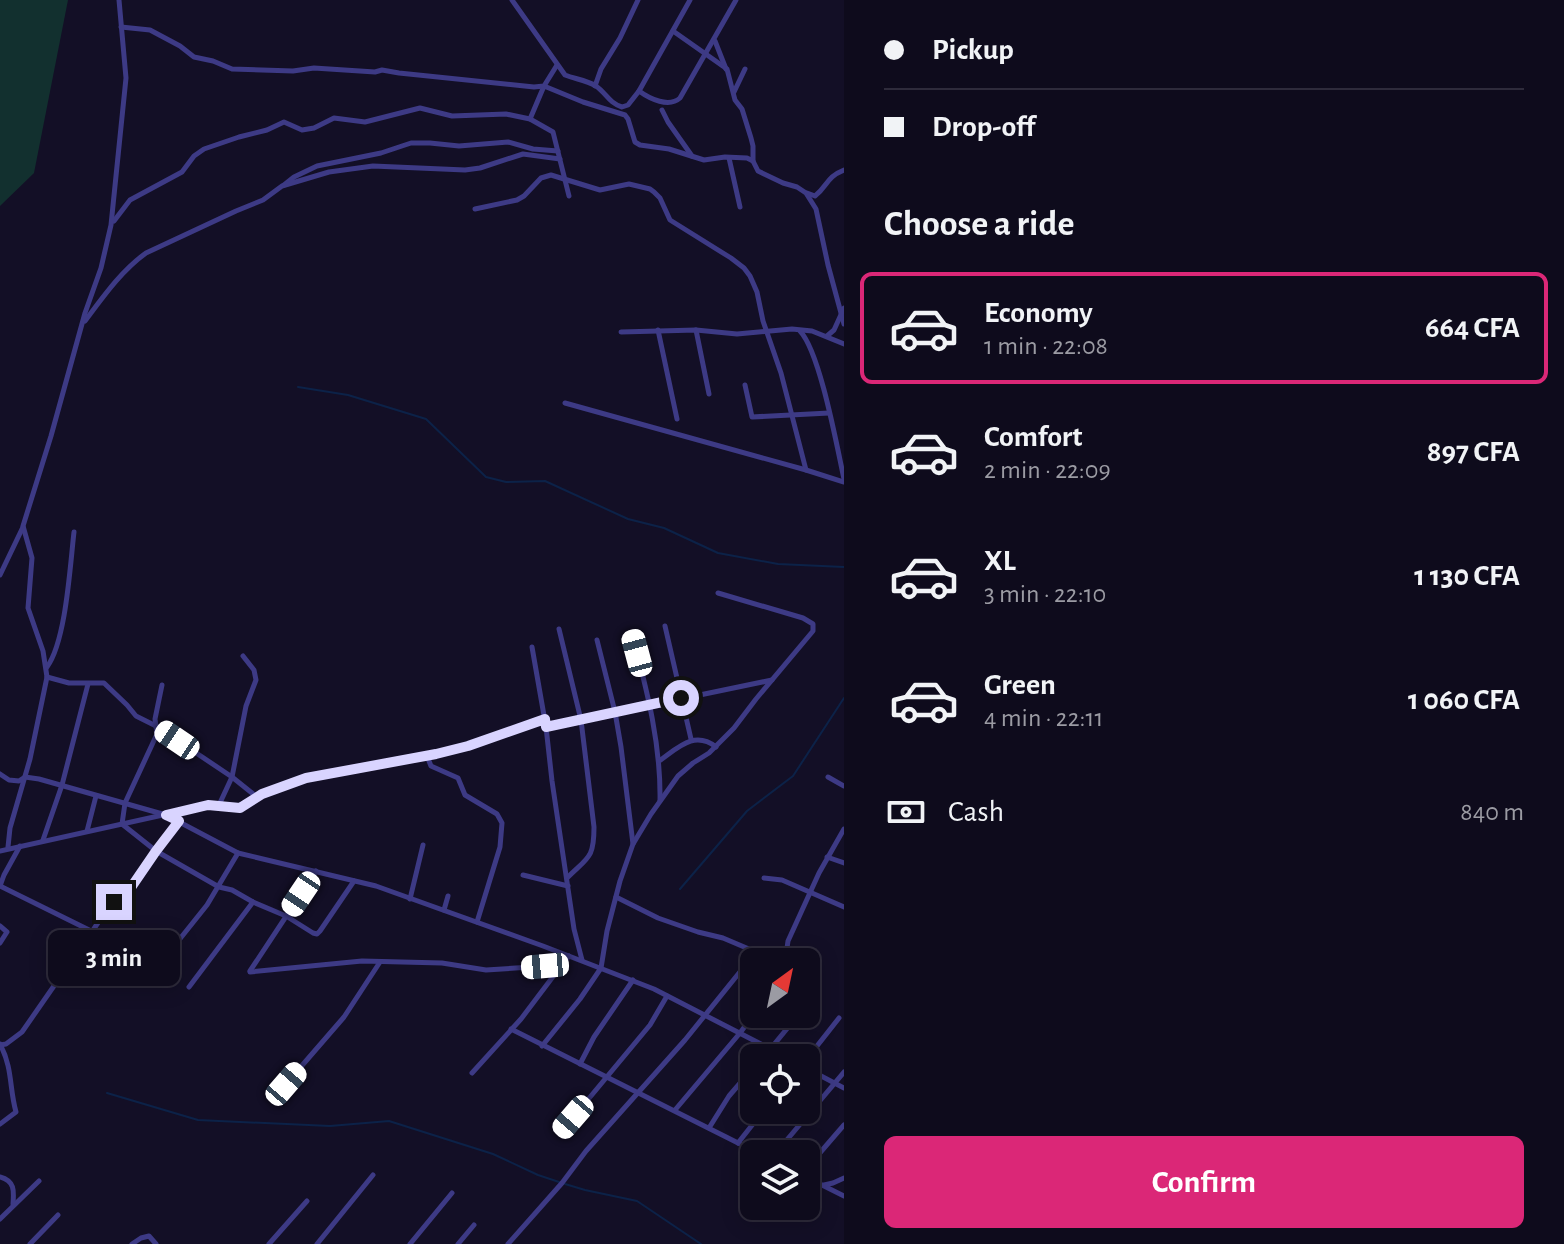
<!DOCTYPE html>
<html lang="en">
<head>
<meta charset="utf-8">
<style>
  body { margin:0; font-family:"Alegreya Sans",sans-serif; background:#171425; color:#f1f3f6; height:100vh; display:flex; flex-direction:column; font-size:30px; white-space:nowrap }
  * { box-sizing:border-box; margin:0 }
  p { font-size:26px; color:#9b9ba3 }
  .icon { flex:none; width:44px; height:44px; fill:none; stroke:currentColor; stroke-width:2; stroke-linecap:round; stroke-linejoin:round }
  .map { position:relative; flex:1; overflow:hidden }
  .sheet { display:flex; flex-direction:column; background:#0e0b1c; width:720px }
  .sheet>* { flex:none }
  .hud { display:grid; align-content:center; height:176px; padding:0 40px; background:#0e0b1c }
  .needle { width:52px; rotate:33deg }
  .controls { position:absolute; left:740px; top:948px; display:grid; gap:16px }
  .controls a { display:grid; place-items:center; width:80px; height:80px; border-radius:12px; background:#0e0b1c; box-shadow:0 4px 20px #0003,0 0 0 2px #2e2b3b; font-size:40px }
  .end { position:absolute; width:36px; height:36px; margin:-18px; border:10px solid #d9d4ff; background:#111; box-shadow:0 0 0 4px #111 }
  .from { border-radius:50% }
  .bubble { position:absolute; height:56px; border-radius:12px; background:#0e0b1c; box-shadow:0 4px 20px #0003,0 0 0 2px #2e2b3b; font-size:26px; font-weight:600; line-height:56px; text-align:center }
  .car { position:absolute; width:24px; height:48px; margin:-24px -12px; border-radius:10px; box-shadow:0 0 6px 2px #0007; background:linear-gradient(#fff 24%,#345 0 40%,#fff 0 76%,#345 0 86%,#fff 0) }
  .hud b { display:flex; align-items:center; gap:28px; height:76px; font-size:30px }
  .hud b+b { border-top:2px solid #2e2b3b }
  .hud i { width:20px; height:20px; background:#f1f3f6 }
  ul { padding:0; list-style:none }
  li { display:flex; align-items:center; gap:24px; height:112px; margin:0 16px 12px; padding:0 24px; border:4px solid transparent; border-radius:12px }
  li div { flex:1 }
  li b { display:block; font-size:30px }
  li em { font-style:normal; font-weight:600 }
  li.current { border-color:#db2777 }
  li>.icon { width:72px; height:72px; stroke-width:1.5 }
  h2 { padding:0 40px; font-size:36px; line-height:96px }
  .pay { display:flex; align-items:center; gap:20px; height:88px; padding:0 40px; font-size:30px }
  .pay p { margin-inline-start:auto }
  .cta { display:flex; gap:16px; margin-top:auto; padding:16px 40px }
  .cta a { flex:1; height:92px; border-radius:12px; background:#db2777; color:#fff; font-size:32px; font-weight:600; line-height:92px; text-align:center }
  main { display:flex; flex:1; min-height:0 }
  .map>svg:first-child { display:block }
</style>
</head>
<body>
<main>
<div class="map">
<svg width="844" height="1244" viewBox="0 0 844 1244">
  <rect width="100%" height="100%" fill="#130f26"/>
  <path fill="#12302f" d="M 0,0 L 68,0 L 34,173 L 0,206 Z"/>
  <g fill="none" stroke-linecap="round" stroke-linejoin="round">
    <g stroke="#0c2248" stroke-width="2">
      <path d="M 298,387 L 348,395 L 426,419 L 486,477 L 506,482 L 545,481 L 628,519 L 664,528 L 718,553 L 778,564 L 844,567"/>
      <path d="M 680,889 L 747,811 L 793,776 L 844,698"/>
      <path d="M 107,1093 L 198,1120 L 330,1126 L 389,1121 L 493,1154 L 538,1175 L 559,1182"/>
      <path d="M 565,1184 L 585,1190 L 637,1201 L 701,1244"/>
    </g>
    <g stroke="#3d3a85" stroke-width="5">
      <path d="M 512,0 L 565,75 C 575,79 586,80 596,86 C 606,93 609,103 622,107 L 628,105 L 639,91 C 650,99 669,108 680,98 L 736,0"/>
      <path d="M 121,27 L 150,30 L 180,46 L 194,57 L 213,61 L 232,69 L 293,71 L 314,68 L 375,72 L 382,70 L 399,73 L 534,87 L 544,86 L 557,65"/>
      <path d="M 673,31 L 727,69 L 735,100 L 742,109 L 751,138 L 753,146 L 753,161"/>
      <path d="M 715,41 L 726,69"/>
      <path d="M 595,86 L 601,69 L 620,38 L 638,0"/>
      <path d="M 639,91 L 690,0"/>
      <path d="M 734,92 L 745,69"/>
      <path d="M 662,110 L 668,122 L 692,156"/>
      <path d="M 530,119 L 544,86 L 583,102 L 625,115 L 628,119 L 635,142 L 640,145 L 669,149 L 704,160 L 725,157 L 747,158 L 753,161 L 758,171 L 783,183 L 797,187 L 806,193 L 816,209 L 828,265 L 844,324"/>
      <path d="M 729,158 L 740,207"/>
      <path d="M 284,185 L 294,177 L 317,166 L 381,153 L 411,143 L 430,143 L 459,146 L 508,142 L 533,149 L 558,151"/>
      <path d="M 807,193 L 815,196 C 828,186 826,177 844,170"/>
      <path d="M 475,209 L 517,200 L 524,196 L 541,178 L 551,175 L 600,190 L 629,184 L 650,189 L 654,192 L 660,198 L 670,220 L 731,258 L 744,268 L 750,276 L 757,292 L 763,321 L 781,373 L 806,470"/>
      <path d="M 114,221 L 130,200 L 182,172 L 194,156 L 204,149 L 239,137 L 267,130 L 284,122 L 302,130 L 314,128 L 334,118 L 365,122 L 420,108 L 452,116 L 506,114 L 530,119 L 553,132 L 569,196"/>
      <path d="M 85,321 C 103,297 121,271 146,253 L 236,211 L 263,200 L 282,186 L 329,172 L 373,166 L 465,170 L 480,168 L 523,154 L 560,159"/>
      <path d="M 658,330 L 677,419"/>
      <path d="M 696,330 L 709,394"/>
      <path d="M 800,331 C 820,352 837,447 844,479"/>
      <path d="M 621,332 L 696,330 L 737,334 L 792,329 L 812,331 L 844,344"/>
      <path d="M 827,336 L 834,330 L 844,308"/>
      <path d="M 745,385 L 752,417 L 829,413"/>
      <path d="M 565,403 L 806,470 L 844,482"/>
      <path d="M 0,575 L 23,527"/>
      <path d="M 665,626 L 691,739"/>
      <path d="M 559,629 L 581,720 L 594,827 C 594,859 588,857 567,878"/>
      <path d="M 633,637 C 647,691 661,744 660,801"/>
      <path d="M 597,640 L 615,712 L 621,747 L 633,844"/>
      <path d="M 532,647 L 546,727 L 552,781 L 574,929 L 582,960"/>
      <path d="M 47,667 C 66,641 70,566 74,532"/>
      <path d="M 47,677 L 69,683 L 104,683 L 127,705 L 136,716 L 156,726 L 232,777 L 257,797"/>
      <path d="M 162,685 L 155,719 L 157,734 L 125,803 L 122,824 L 156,851 L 219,887 L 232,890 L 253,902 L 286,916 L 313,933 L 317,934 L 320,931 L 354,881"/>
      <path d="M 546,727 L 772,680"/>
      <path d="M 427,756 L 431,766 L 458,778 L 465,795 L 497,814 L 502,823 L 500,847 L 477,922"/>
      <path d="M 659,761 C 678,748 694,730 716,747"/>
      <path d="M 0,774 L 9,780 L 19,781 L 25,777 L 39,779 L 166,815 L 238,853 L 376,886 L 543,946 L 654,989 L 788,1058"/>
      <path d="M 828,777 L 844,786"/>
      <path d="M 219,805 L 232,777 L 246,706 L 256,680 L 254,670 L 243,656"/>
      <path d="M 87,831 L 96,796"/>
      <path d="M 43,840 L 62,785 L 88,684"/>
      <path d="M 20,846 L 4,875 L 0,886 L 156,963 L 161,962 L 167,955 L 207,905 L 238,853"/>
      <path d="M 8,847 L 10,828 L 30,759 L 47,677 L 43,651 L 28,608 L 32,558 L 23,526 L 51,436 L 85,313 L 101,268 L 111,225 L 126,78 L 119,0"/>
      <path d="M 0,851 L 208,805 L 240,808 L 253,801 L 262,794 L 306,778 L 436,754 L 468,746 L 491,737 L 517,730 L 536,721 L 545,719"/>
      <path d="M 827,857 L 844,863"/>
      <path d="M 523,875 L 568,886"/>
      <path d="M 764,878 L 782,880 L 844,907"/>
      <path d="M 616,897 L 658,918 L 698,932 L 723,938 L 756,952"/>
      <path d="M 410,899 L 423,845"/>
      <path d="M 444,910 L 448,896"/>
      <path d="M 0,926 L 7,932 L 0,943"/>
      <path d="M 785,962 L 788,941 L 819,873 L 844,829"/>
      <path d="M 250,971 L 316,871"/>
      <path d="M 250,972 L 362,961 L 442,963 L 486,970 L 561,965 L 569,956"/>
      <path d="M 189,987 L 253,902"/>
      <path d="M 806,1004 L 810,999"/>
      <path d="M 511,1029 C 594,1071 677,1112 760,1154"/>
      <path d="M 0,1044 C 13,1069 9,1087 16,1112 L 0,1124"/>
      <path d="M 0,1045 L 6,1044 L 22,1032 L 56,983 L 61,971 L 76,956 L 105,912 L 130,889 L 156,851 L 179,821"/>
      <path d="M 542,1046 L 580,999 L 601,968 L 607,931 L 620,881 L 633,844 L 651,814 L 678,776 L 693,763 L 709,753 L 734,728 L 756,699 L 813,631 L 813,624 L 803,618 L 718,593"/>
      <path d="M 763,1058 L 799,1014"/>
      <path d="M 806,1060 L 839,1018"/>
      <path d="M 580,1064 L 594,1037 L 633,980"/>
      <path d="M 806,1068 L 844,1088"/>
      <path d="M 472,1073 L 521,1019 L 561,966"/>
      <path d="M 286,1084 L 344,1017 L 380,962"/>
      <path d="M 675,1110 L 740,1033 L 754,1014"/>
      <path d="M 709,1128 L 729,1096 L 754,1067"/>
      <path d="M 561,1132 L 650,1025 L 667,996"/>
      <path d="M 738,1143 L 764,1110"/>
      <path d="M 775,1154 L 844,1072"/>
      <path d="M 806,1169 L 844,1125"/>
      <path d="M 0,1177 C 15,1181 14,1191 13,1204"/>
      <path d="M 806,1177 L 844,1196"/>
      <path d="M 824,1185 L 833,1183 L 844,1178"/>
      <path d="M 0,1219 L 39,1181"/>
      <path d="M 30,1244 L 58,1215"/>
      <path d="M 132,1244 L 141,1238 L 149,1236 L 156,1244"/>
      <path d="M 269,1244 L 307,1201"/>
      <path d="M 317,1244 L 373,1175"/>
      <path d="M 410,1244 L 452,1193"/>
      <path d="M 458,1244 L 474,1225"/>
      <path d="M 508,1244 L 562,1183 L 586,1151 L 685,1040 L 756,952 L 776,962"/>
    </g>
  </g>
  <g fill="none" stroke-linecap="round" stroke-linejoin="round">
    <path stroke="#d9d4ff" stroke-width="10" d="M 114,902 L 130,889 L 156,851 L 179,821 L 166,815 L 208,805 L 240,808 L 262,794 L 306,778 L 436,754 L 468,746 L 545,719 L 546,727 L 681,698"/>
  </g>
</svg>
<div class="controls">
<a><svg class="needle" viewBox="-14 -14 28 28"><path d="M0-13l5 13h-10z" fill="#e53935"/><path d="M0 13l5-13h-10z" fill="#9b9ba3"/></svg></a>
<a><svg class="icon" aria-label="locate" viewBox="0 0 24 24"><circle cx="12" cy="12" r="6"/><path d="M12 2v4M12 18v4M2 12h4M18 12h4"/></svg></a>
<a><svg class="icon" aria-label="layers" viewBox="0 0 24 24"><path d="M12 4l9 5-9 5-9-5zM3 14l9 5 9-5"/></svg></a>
</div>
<i class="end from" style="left:681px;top:698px"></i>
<i class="end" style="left:114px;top:902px"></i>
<div class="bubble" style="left:48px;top:930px;width:132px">3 min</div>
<i class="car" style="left:637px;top:653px;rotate:345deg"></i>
<i class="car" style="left:177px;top:740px;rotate:304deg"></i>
<i class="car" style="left:301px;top:894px;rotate:214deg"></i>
<i class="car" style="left:545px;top:966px;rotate:265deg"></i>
<i class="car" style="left:286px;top:1084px;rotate:41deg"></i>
<i class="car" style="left:573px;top:1117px;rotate:221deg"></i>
</div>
<section class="sheet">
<div class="hud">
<b><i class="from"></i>Pickup</b>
<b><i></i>Drop-off</b>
</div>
<h2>Choose a ride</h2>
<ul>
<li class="current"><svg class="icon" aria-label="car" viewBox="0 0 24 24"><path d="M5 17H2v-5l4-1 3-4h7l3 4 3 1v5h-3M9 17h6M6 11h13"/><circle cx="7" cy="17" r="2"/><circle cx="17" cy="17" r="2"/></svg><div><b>Economy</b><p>1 min · 22:08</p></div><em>664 CFA</em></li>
<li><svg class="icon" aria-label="car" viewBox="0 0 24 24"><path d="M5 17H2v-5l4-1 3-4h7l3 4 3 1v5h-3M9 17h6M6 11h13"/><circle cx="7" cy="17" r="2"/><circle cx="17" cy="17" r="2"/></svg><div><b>Comfort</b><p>2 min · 22:09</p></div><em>897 CFA</em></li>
<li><svg class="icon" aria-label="car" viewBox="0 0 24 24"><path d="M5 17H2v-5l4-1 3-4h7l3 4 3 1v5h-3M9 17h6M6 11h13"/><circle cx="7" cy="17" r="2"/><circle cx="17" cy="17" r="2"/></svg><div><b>XL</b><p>3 min · 22:10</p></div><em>1 130 CFA</em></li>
<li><svg class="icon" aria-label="car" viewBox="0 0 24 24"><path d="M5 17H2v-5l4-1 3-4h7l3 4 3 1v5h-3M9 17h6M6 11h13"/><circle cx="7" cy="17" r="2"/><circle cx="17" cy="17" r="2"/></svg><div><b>Green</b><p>4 min · 22:11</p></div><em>1 060 CFA</em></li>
</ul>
<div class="pay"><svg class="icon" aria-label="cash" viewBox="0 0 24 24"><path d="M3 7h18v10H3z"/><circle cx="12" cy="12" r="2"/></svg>Cash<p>840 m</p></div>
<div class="cta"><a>Confirm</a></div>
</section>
</main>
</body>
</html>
